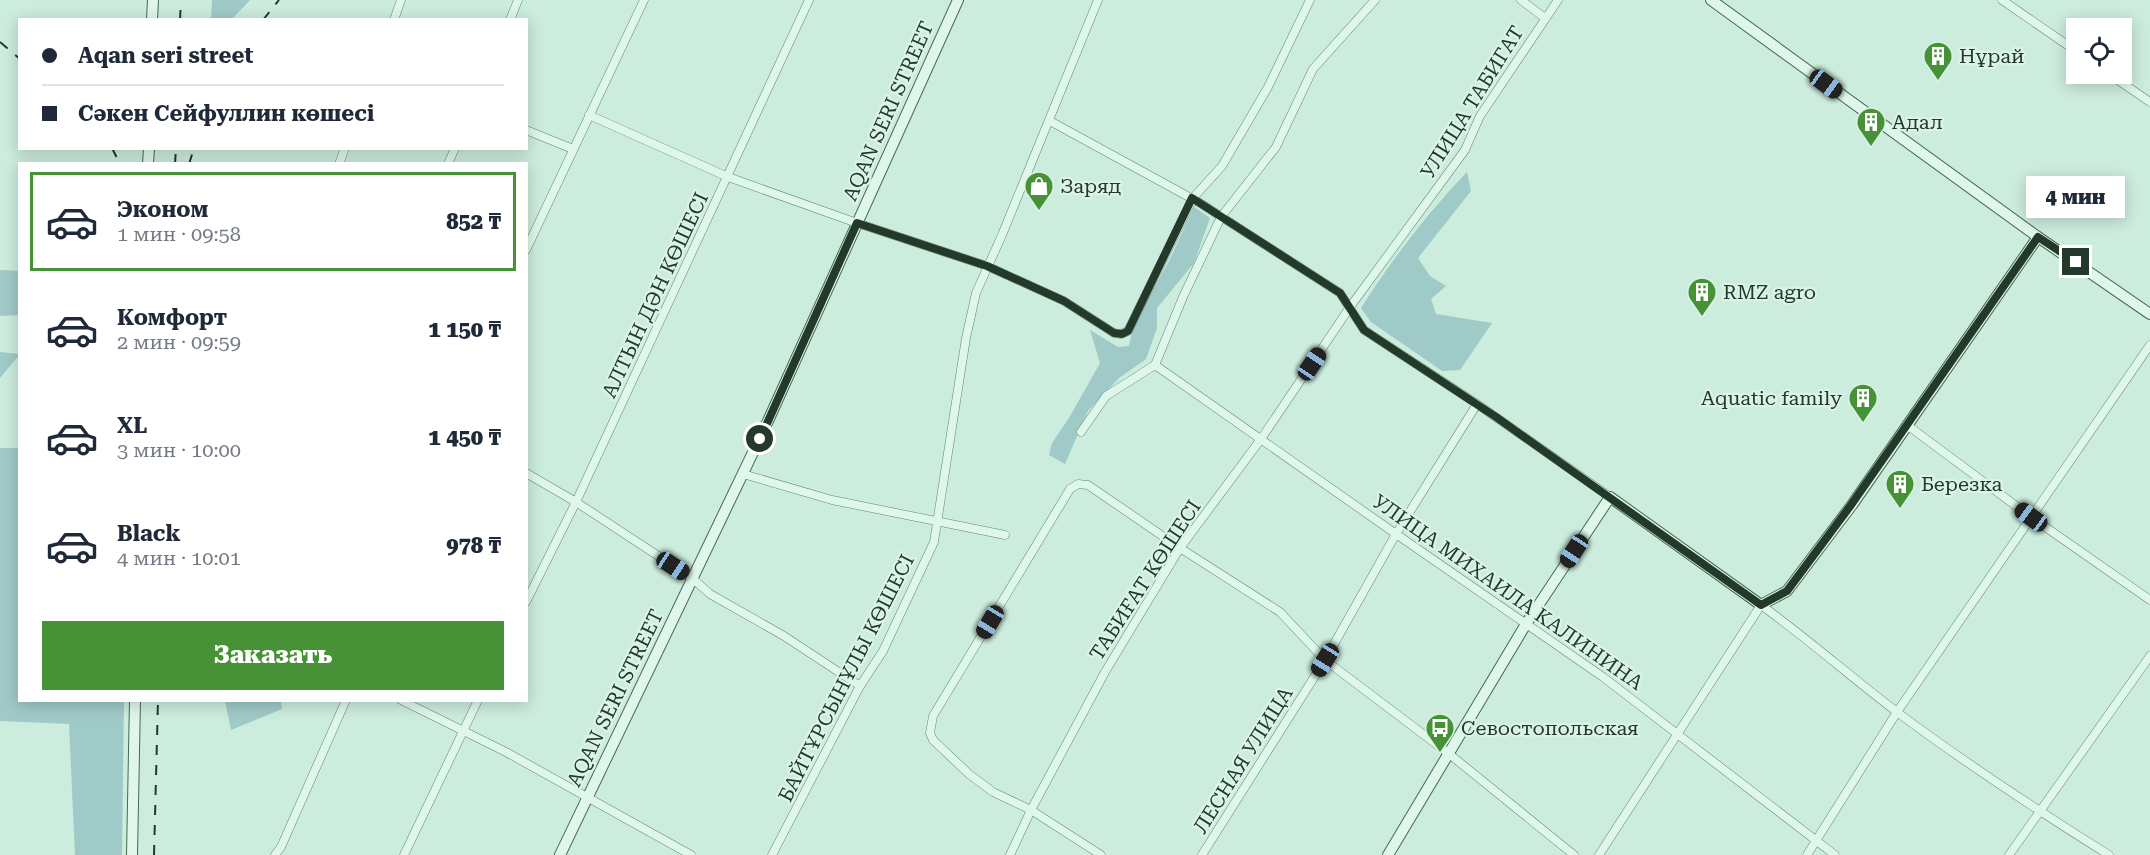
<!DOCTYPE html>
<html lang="ru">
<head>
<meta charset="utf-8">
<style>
  body { margin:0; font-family:"Roboto Serif",serif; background:#f6f6f7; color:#1f2937; height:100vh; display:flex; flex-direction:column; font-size:22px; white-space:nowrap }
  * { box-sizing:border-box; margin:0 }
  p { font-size:20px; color:#747a83 }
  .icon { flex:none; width:33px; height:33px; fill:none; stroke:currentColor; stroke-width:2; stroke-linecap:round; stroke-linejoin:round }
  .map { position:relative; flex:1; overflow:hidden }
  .drawer { position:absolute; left:18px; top:162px; width:510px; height:540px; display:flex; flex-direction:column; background:#fff; border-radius:0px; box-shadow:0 3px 15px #0003 }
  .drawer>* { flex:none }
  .guide { position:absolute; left:18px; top:18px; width:510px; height:132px; border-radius:0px; box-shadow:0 3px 15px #0003; display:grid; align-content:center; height:132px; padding:0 24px; background:#fff }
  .tools { position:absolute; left:2066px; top:18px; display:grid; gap:12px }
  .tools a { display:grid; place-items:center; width:66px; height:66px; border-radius:0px; background:#fff; box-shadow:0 3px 15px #0003; font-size:30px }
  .end { position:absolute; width:27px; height:27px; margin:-14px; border:8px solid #233a2a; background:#fff; box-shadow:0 0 0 3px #fff }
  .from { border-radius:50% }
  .bubble { position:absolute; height:42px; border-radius:0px; background:#fff; box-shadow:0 3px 15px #0003; font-size:20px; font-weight:800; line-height:42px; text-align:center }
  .car { position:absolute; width:18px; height:36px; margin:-18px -9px; border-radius:8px; box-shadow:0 0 4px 2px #0007; background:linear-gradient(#222 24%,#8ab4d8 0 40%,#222 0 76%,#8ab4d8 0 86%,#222 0) }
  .guide b { display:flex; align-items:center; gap:21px; height:57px; font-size:22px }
  .guide b+b { border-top:2px solid #e0e1e3 }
  .guide i { width:15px; height:15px; background:#1f2937 }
  ul { padding:10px 0 0; list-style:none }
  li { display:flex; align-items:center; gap:18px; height:99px; margin:0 12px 9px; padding:0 12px; border:3px solid transparent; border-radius:0px }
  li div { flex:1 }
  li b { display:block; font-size:22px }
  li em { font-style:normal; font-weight:800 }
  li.active { border-color:#479236 }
  li>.icon { width:54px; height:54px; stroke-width:1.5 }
  .action { display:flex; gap:12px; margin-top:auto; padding:12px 24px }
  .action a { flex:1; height:69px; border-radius:0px; background:#479236; color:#fff; font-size:24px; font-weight:800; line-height:69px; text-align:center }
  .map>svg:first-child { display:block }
</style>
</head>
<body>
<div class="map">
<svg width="2150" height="855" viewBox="0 0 2150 855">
  <rect width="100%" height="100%" fill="#ccecdd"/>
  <g fill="#a0cac7">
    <path d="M 212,0 L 250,0 L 232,19 L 211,20 Z"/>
    <path d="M 1467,172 L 1471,191 L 1418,258 L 1430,276 L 1446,286 L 1431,299 L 1436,314 L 1492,323 L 1460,370 L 1442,371 L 1371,322 L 1361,308 C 1393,258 1426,215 1467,172 Z"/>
    <path d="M 1194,207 L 1210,218 L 1194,263 L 1157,308 L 1157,328 L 1146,359 L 1119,378 L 1088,411 L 1065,464 L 1049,455 L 1052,443 L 1069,418 L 1100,363 L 1090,330 L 1118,347 L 1129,346 L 1133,326 L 1169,261 Z"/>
    <path d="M 0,270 L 19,271 L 19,315 L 0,316 Z"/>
    <path d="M 0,352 L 20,354 L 0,378 Z"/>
    <path d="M 0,448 L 19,448 L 20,700 L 124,701 L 122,855 L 75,855 L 69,724 L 0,721 Z"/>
    <path d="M 225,701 L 281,701 L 282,709 L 231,730 Z"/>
  </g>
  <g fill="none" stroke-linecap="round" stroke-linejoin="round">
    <g stroke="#61886f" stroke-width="9">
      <g id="street">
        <path d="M 1521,0 L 1545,18"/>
        <path d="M 2002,0 L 2076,51"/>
        <path d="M 394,20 L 401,0"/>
        <path d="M 510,20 L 518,0"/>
        <path d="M 2109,74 L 2150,102"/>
        <path d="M 589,115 L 728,177 L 857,223 L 987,266 L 1064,301 L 1114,333 L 1121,334 L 1128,331 L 1193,198 L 1222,166 L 1268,87 L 1310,0"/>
        <path d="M 1050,121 L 1200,203 L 1340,293 L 1364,330 L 1477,404 L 1610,497"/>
        <path d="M 526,130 L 573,149"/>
        <path d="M 339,164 L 345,148"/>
        <path d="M 448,164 L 455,148"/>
        <path d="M 526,250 L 644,0"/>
        <path d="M 1155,365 L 1396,534 L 1603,677 L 1835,855"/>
        <path d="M 1907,425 L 2031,517 L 2150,600"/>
        <path d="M 1081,432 L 1106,396 L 1155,365 L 1183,297 L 1221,217 L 1276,147 L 1313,69 L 1375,0"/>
        <path d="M 526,473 L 576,502 L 692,578 L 710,594 L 784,636 L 860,686"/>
        <path d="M 743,474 L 832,500 L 1005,535"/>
        <path d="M 526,602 L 576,502 L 809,0"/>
        <path d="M 401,700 L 506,752 L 691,855"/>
        <path d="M 275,855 L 281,847 L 346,700"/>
        <path d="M 404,855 L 478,700"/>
        <path d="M 772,855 L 860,686 L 883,651 L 934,542 L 966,338 L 976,293 L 1002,235 L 1098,0"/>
        <path d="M 1010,855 L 1031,810 L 1105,672 L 1180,548 L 1261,439 L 1350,307 L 1465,150 L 1480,116 L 1558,0"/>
        <path d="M 1101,855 L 1031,810 L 993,792 L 969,774 L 933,740 L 930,733 L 933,716 L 1070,489 L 1078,484 L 1088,485 L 1180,548 L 1280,612 L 1325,660 L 1448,753 L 1574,855"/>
        <path d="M 1202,855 L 1325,660 L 1396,534 L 1477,404"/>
        <path d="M 1599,855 L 1761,605 C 1808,639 1851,677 1897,712 C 1965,763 2037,810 2109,855"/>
        <path d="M 1807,855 L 1897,712 L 2150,345"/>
        <path d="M 2009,855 L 2150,656"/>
      </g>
    </g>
    <g stroke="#446a50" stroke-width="12">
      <g id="secondary">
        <path d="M 1711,0 L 2038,237 L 2150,314"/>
        <path d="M 152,20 L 153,0"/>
        <path d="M 148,164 L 149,148"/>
        <path d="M 132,855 L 135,700"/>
        <path d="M 560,855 L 768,421 L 958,0"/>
        <path d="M 1388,855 L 1526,624 L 1610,497 L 1761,605 L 1787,591 L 1852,505 L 2038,237"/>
      </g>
    </g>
    <use href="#street" stroke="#dff7eb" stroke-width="8"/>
    <use href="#secondary" stroke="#dff7eb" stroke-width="10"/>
    <g stroke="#233a2a" stroke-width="2" stroke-dasharray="10 10" stroke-linecap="butt">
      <path d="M 180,20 L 181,0"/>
      <path d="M 263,20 L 279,0"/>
      <path d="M 0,42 L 20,59"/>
      <path d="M 112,148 L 120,164"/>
      <path d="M 175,164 L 176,148"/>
      <path d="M 189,164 L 194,148"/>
      <path d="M 154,855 L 158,700"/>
    </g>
  </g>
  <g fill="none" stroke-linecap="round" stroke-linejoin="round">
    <path stroke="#233a2a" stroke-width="8" d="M 760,439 L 857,223 L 987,266 L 1064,301 L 1114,333 L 1122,334 L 1128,331 L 1192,198 L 1340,293 L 1364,330 L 1496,417 L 1761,605 L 1787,591 L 1851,505 L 2038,237 L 2076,262"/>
  </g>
  <defs>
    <g id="building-pin" transform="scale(1.5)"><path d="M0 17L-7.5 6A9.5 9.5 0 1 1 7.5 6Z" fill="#479236" stroke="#dbf4e8"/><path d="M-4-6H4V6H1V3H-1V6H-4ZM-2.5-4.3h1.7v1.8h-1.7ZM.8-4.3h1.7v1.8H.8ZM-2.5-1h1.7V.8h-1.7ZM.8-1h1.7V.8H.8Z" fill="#fff"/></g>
    <g id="shop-pin" transform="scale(1.5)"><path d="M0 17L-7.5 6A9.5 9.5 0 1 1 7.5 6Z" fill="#479236" stroke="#dbf4e8"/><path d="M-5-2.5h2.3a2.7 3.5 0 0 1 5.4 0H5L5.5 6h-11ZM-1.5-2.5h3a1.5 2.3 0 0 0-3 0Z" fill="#fff"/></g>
    <g id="bus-pin" transform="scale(1.5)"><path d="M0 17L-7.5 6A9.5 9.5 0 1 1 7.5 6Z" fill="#479236" stroke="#dbf4e8"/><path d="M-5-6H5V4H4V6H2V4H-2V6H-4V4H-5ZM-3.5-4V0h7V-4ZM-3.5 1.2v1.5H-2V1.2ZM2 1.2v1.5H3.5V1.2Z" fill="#fff"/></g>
  </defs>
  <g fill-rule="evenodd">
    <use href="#building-pin" x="1938" y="56"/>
    <use href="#building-pin" x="1871" y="122"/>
    <use href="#shop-pin" x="1039" y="186"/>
    <use href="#building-pin" x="1702" y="292"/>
    <use href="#building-pin" x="1863" y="398"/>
    <use href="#building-pin" x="1900" y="484"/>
    <use href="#bus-pin" x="1440" y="728"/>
  </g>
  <g text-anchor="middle" stroke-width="4.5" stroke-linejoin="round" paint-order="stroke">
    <g font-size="20" fill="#233a2a" stroke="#dbf4e8" text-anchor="start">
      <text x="1959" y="63">Нұрай</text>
      <text x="1892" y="129">Адал</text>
      <text x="1060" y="193">Заряд</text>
      <text x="1723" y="299">RMZ agro</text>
      <text x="1842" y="405" text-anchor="end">Aquatic family</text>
      <text x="1921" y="491">Березка</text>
      <text x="1461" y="735">Севостопольская</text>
    </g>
    <g font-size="20" fill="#233a2a" stroke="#dbf4e8">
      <text transform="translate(1472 102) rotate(-58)" y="7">УЛИЦА ТАБИГАТ</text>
      <text transform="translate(888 111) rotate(-66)" y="7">AQAN SERI STREET</text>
      <text transform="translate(655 295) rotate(-65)" y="7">АЛТЫН ДӘН КӨШЕСІ</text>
      <text transform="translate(1145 580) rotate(-57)" y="7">ТАБИҒАТ КӨШЕСІ</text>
      <text transform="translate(1508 592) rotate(35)" y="7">УЛИЦА МИХАИЛА КАЛИНИНА</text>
      <text transform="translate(846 678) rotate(-63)" y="7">БАЙТҰРСЫНҰЛЫ КӨШЕСІ</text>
      <text transform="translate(615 698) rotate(-64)" y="7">AQAN SERI STREET</text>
      <text transform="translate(1243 760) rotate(-58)" y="7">ЛЕСНАЯ УЛИЦА</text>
    </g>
  </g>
</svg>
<div class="tools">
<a><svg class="icon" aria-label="locate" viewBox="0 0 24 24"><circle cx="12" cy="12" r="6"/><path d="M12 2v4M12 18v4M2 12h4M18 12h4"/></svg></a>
</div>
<i class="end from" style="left:760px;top:439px"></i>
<i class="end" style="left:2076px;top:262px"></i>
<div class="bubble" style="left:2026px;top:176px;width:99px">4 мин</div>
<i class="car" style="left:1826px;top:84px;rotate:126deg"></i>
<i class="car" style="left:1312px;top:364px;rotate:34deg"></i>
<i class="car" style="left:2031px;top:517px;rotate:306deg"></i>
<i class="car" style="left:1574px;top:551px;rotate:213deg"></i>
<i class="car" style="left:673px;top:566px;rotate:123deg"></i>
<i class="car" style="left:990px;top:622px;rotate:211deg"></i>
<i class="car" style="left:1325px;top:660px;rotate:212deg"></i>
<div class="guide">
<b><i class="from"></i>Aqan seri street</b>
<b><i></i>Сәкен Сейфуллин көшесі</b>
</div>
<section class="drawer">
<ul>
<li class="active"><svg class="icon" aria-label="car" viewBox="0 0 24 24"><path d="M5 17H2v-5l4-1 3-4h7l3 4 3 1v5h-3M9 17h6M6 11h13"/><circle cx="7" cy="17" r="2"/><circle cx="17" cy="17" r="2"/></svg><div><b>Эконом</b><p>1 мин · 09:58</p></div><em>852 ₸</em></li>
<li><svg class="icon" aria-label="car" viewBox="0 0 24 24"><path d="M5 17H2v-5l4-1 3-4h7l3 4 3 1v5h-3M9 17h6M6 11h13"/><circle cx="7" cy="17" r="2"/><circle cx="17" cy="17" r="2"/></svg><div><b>Комфорт</b><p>2 мин · 09:59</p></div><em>1 150 ₸</em></li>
<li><svg class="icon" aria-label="car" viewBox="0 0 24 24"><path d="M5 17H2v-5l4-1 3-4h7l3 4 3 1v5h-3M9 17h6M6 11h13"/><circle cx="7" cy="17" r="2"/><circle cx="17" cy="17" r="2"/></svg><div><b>XL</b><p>3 мин · 10:00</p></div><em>1 450 ₸</em></li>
<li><svg class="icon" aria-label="car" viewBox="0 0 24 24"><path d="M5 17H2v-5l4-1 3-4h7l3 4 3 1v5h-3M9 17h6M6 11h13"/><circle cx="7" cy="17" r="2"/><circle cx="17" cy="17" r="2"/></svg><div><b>Black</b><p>4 мин · 10:01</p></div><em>978 ₸</em></li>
</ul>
<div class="action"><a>Заказать</a></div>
</section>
</div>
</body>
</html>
